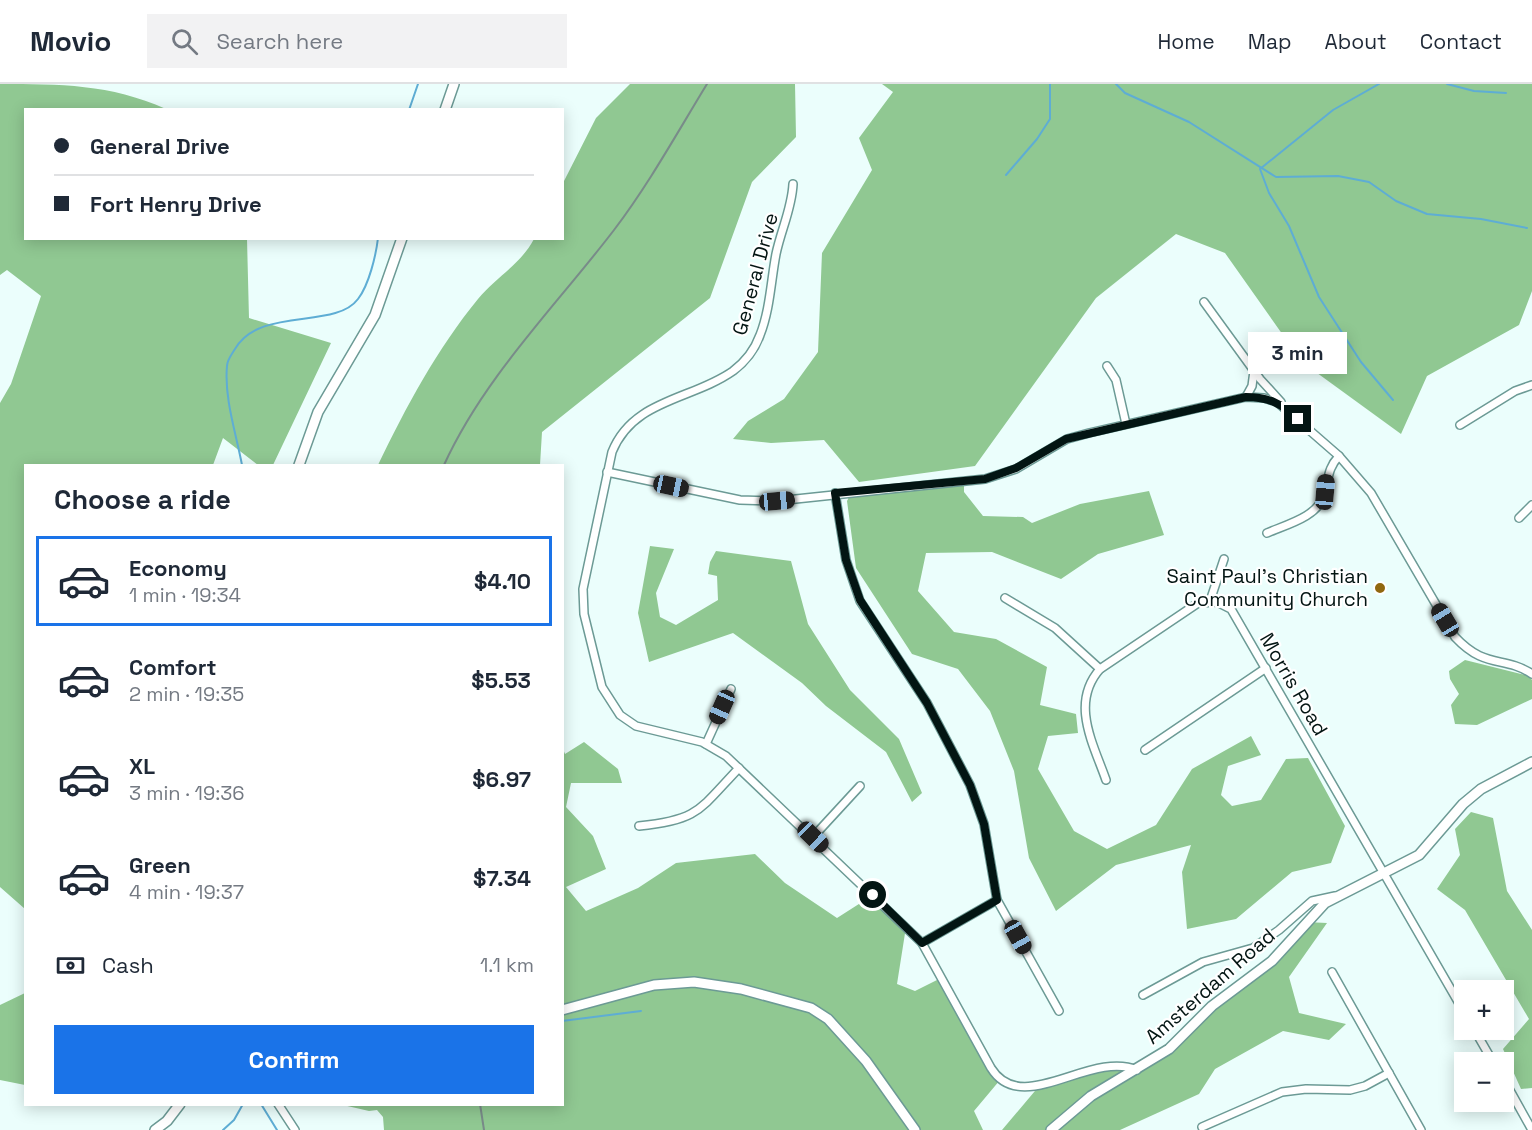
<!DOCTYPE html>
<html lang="en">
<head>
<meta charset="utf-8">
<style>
  body { margin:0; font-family:"Space Grotesk",sans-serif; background:#f2f2f3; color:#1f2937; height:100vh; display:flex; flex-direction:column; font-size:22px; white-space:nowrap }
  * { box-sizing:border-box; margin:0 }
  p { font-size:20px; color:#747a83 }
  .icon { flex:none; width:33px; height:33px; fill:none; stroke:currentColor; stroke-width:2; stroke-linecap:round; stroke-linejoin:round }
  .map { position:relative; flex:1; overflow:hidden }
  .side { position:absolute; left:24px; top:380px; width:540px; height:642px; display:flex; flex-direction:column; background:#fff; border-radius:0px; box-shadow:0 3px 15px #0003 }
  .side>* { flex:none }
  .guide { position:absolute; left:24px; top:24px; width:540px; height:132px; border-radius:0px; box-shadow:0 3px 15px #0003; display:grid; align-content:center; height:132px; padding:0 30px; background:#fff }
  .buttons { position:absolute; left:1454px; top:896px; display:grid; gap:12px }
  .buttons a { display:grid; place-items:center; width:60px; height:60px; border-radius:0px; background:#fff; box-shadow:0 3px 15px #0003; font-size:30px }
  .end { position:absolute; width:27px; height:27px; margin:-14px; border:8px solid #031513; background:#fff; box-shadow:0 0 0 3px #fff }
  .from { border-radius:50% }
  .bubble { position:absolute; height:42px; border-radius:0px; background:#fff; box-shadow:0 3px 15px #0003; font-size:20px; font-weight:700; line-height:42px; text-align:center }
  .car { position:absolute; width:18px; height:36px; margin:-18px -9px; border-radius:8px; box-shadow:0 0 4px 2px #0007; background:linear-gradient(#222 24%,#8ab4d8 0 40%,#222 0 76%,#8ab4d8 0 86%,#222 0) }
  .guide b { display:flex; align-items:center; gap:21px; height:57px; font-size:22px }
  .guide b+b { border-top:2px solid #e0e1e3 }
  .guide i { width:15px; height:15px; background:#1f2937 }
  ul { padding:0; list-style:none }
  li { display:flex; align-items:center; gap:18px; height:90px; margin:0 12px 9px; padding:0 18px; border:3px solid transparent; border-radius:0px }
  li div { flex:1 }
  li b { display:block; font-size:22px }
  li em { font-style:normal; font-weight:700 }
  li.current { border-color:#1a73e8 }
  li>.icon { width:54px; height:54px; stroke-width:1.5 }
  h2 { padding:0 30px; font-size:27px; line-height:72px }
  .pay { display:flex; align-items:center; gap:15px; height:66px; padding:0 30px; font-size:22px }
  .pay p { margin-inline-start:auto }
  .action { display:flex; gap:12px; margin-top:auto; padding:12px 30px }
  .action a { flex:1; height:69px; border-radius:0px; background:#1a73e8; color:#fff; font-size:24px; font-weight:700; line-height:69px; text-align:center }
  header { display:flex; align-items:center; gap:36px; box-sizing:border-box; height:84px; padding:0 30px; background:#fff; border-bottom:2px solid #e0e1e3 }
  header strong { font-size:28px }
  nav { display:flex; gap:33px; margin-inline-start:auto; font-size:21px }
  .search { width:420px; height:54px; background:#f2f2f3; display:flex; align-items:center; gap:15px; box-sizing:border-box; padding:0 21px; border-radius:0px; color:#747a83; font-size:22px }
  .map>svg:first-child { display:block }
</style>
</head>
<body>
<header>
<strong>Movio</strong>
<div class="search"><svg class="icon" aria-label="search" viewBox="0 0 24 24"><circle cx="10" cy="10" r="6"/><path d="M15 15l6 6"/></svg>Search here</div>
<nav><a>Home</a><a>Map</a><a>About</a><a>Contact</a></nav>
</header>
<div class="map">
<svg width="1532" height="1046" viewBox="0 0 1532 1046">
  <rect width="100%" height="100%" fill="#ebfefc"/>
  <g fill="#90c892">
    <path d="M 0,0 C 60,0 110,0 166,25 L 26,26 L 26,154 L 247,155 L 249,234 L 331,259 L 273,381 L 258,381 L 223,354 L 213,381 L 26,381 L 25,825 L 0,803 L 0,319 L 11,300 L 41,212 L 7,186 L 0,191 Z"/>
    <path d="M 630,0 L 795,0 L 796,53 L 752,98 L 710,214 L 542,348 L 540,381 L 378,381 C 406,323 437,265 478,215 C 496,193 521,180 534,155 L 562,154 L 563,99 L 596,34 Z"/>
    <path d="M 882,0 L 1532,0 L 1532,207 L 1519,241 L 1427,292 L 1401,350 L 1302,278 L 1225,169 L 1176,150 L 1096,214 L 975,382 L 859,398 L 824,356 L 771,359 L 733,355 L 748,337 L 784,315 L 818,268 L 822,169 L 872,86 L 859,54 L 893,8 Z"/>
    <path d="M 964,397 L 964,408 L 983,432 L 1023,433 L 1032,439 L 1080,420 L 1149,407 L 1164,451 L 1098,470 L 1061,495 L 992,468 L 926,469 L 918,507 L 954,548 L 996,555 L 1047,583 L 1040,621 L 1076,630 L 1078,649 L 1048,652 L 1038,685 L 1074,747 L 1107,765 L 1156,741 L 1192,685 L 1251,652 L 1261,671 L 1228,682 L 1221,711 L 1232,722 L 1261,716 L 1286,675 L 1308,674 L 1345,742 L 1331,779 L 1292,788 L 1236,835 L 1187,845 L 1182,788 L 1191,761 L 1116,781 L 1056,827 L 1029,774 L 1014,687 L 990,627 L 958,585 L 912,570 L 856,484 L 847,417 L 852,407 Z"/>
    <path d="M 650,462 L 674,465 L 656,509 L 660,533 L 676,541 L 718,516 L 717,492 L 708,490 L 710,478 L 716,467 L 791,477 L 808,540 L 850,606 L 899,655 L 922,709 L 912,718 L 886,668 L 826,622 L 802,599 L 733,549 L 649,578 L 638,529 Z"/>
    <path d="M 1465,576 L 1529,592 L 1532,596 L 1532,615 L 1477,641 L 1455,640 L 1451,621 L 1459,610 L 1450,595 L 1449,587 Z"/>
    <path d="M 584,658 L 618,685 L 622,699 L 571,699 L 566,723 L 593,752 L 606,785 L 566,803 L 586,827 L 638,804 L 676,779 L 755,770 L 785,799 L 837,834 L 873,811 L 906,843 L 897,900 L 915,907 L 941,894 L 1000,996 L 974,1027 L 983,1046 L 384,1046 L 383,1033 L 377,1026 L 369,1027 L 343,1021 L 562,1020 L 563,665 L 565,670 Z"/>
    <path d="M 1471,728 L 1493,734 L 1507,807 L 1532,846 L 1532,1004 L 1521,1005 L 1503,965 L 1529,935 L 1465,826 L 1437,805 L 1460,771 L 1455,745 Z"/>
    <path d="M 1306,838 L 1327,839 L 1289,893 L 1299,929 L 1346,940 L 1329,956 L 1283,947 L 1215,985 L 1199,1010 L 1120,1046 L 1002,1046 L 1040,1001 L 1113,980 L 1137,986 L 1256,891 Z"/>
    <path d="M 25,909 L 25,1001 L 0,996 L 0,921 Z"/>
  </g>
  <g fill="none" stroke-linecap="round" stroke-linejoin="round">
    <g stroke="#5eadd4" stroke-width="2">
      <path d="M 1116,0 L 1125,9 L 1189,38 L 1276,93 L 1338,92 L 1369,98 L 1396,117 L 1427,130 L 1481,135 L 1527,144"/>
      <path d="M 1379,0 L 1333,26 L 1260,85 L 1269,109 L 1289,142 L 1319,213 L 1361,278 L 1393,316"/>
      <path d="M 1447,0 L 1474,7 L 1506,9"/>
      <path d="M 409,26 L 418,0"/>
      <path d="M 1006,91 L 1037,55 L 1050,35 L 1050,0"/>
      <path d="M 242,381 C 236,349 224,314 227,282 C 227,276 232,270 235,265 C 260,222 335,246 358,215 C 369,201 376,171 378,154"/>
      <path d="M 562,937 L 641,927"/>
      <path d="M 261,1020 L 277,1046"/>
      <path d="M 223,1046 L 234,1036 L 243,1020"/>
    </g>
    <g stroke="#6c9a95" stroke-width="10">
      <g id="minor">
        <path d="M 793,100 C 792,124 781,146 776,170 C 771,196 770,226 760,251 C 755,265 745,278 733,287 C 692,316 633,315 612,368 L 583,505 L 584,530 L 602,603 L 620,631 L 636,642 L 702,658 L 726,672 L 922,859 L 991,984 C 1022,1034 1090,966 1137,986"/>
        <path d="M 1204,218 L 1260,295 L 1281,318"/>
        <path d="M 1107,282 L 1116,296 L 1126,340"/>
        <path d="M 1246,313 L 1252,302 L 1254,287"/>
        <path d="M 1460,341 L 1515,307 L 1532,301"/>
        <path d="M 607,388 L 740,416 L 777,417 L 985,395 L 1016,385 L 1067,355 L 1089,349 L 1246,313 L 1264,314 L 1277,318 L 1339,372 L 1371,409 L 1455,553 C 1486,586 1503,571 1532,590"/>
        <path d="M 835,409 L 846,476 L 860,517 L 927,619 L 970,701 L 984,740 L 997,816 L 1059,927"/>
        <path d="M 1519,434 L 1532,421"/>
        <path d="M 1267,449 C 1285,441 1318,433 1324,411 C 1329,395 1327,385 1339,372"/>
        <path d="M 1005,514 L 1055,544 L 1100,585"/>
        <path d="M 1210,517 L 1224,475"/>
        <path d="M 706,660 L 731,605"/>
        <path d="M 1145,666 L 1266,584"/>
        <path d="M 1106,696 C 1093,659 1070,619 1100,585 L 1198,519 L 1217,518 L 1231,525 L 1464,928"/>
        <path d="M 639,742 C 699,736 699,726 739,684"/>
        <path d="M 813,753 L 860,702"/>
        <path d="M 922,859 L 997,816"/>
        <path d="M 1332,888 L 1421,1046"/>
        <path d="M 1143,911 L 1203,878 L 1253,864 L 1279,846 L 1312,817 L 1335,812"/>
        <path d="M 1474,945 L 1493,978"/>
        <path d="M 1503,994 L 1532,1046"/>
        <path d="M 278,1020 L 295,1046"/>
        <path d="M 1202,1043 L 1282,1008 L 1306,1005 L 1350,1006 L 1365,1002 L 1389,989"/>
      </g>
    </g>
    <g stroke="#6c9a95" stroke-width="12">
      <g id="tertiary">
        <path d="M 445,26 L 454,0"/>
        <path d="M 299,381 L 318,328 L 375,231 L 402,154"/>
        <path d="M 562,926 L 654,901 L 694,898 L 741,905 L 811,924 L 828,935 L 866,977 L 915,1046"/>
        <path d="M 155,1046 L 167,1037 L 180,1020"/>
        <path d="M 1051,1046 L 1091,1012 L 1169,965 L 1212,922 L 1272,877 L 1325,819 L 1419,771 L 1463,720 L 1481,705 L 1532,678"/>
      </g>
    </g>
    <use href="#minor" stroke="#fff" stroke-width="7"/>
    <use href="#tertiary" stroke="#fff" stroke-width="9"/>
    <g stroke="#798b89" stroke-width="2">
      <path d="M 444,381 C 484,293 556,222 614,146 C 649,100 677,49 707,0"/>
      <path d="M 480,1020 L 484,1046"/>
    </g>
  </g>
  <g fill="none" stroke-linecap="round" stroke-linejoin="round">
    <path stroke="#031513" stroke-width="8" d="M 873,811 L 922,859 L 997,816 L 984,740 L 970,701 L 927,619 L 860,516 L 846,476 L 835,409 L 985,395 L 1016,384 L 1066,355 L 1246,313 C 1269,313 1282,320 1298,335"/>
  </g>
  <circle fill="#916810" stroke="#fff" stroke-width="2" cx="1380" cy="504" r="6"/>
  <g text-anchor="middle" stroke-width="4.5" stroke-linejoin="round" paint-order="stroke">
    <g font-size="20" fill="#031513" stroke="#fff">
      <text transform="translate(755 190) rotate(-75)" y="7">General Drive</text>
      <text transform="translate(1294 600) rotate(60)" y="7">Morris Road</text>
      <text transform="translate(1210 902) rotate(-41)" y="7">Amsterdam Road</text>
    </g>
    <g font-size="20" fill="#031513" stroke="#fff" text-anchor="end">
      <text x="1368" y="499">Saint Paul’s Christian<tspan x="1368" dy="23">Community Church</tspan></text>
    </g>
  </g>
</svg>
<div class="buttons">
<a>+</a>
<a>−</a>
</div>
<i class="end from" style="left:873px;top:811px"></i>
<i class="end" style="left:1298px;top:335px"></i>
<div class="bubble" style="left:1248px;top:248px;width:99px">3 min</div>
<i class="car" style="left:671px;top:402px;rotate:102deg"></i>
<i class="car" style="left:1325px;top:408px;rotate:5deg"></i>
<i class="car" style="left:777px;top:417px;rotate:85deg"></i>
<i class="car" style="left:1445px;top:536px;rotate:329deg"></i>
<i class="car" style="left:722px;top:623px;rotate:204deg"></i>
<i class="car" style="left:813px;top:753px;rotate:134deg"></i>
<i class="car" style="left:1018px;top:853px;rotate:151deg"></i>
<div class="guide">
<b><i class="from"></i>General Drive</b>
<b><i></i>Fort Henry Drive</b>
</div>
<section class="side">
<h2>Choose a ride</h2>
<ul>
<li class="current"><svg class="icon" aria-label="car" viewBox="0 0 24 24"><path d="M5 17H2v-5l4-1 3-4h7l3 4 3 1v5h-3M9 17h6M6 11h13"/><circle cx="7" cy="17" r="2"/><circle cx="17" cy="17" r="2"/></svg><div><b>Economy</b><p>1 min · 19:34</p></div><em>$4.10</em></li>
<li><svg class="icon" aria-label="car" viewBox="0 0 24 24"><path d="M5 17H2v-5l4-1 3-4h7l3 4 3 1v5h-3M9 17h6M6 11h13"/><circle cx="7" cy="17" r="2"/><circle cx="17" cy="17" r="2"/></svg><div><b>Comfort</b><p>2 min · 19:35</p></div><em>$5.53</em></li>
<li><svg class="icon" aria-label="car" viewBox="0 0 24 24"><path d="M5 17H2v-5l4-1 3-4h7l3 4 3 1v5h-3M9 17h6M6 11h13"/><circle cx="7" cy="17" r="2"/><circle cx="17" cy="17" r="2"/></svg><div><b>XL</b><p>3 min · 19:36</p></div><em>$6.97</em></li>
<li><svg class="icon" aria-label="car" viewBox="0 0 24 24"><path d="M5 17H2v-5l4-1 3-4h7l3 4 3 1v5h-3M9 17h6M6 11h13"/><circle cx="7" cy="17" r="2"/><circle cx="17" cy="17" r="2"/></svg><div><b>Green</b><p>4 min · 19:37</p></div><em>$7.34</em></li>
</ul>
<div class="pay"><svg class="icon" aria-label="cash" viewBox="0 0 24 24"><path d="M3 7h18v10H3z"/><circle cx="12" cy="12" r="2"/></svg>Cash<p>1.1 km</p></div>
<div class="action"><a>Confirm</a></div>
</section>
</div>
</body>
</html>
